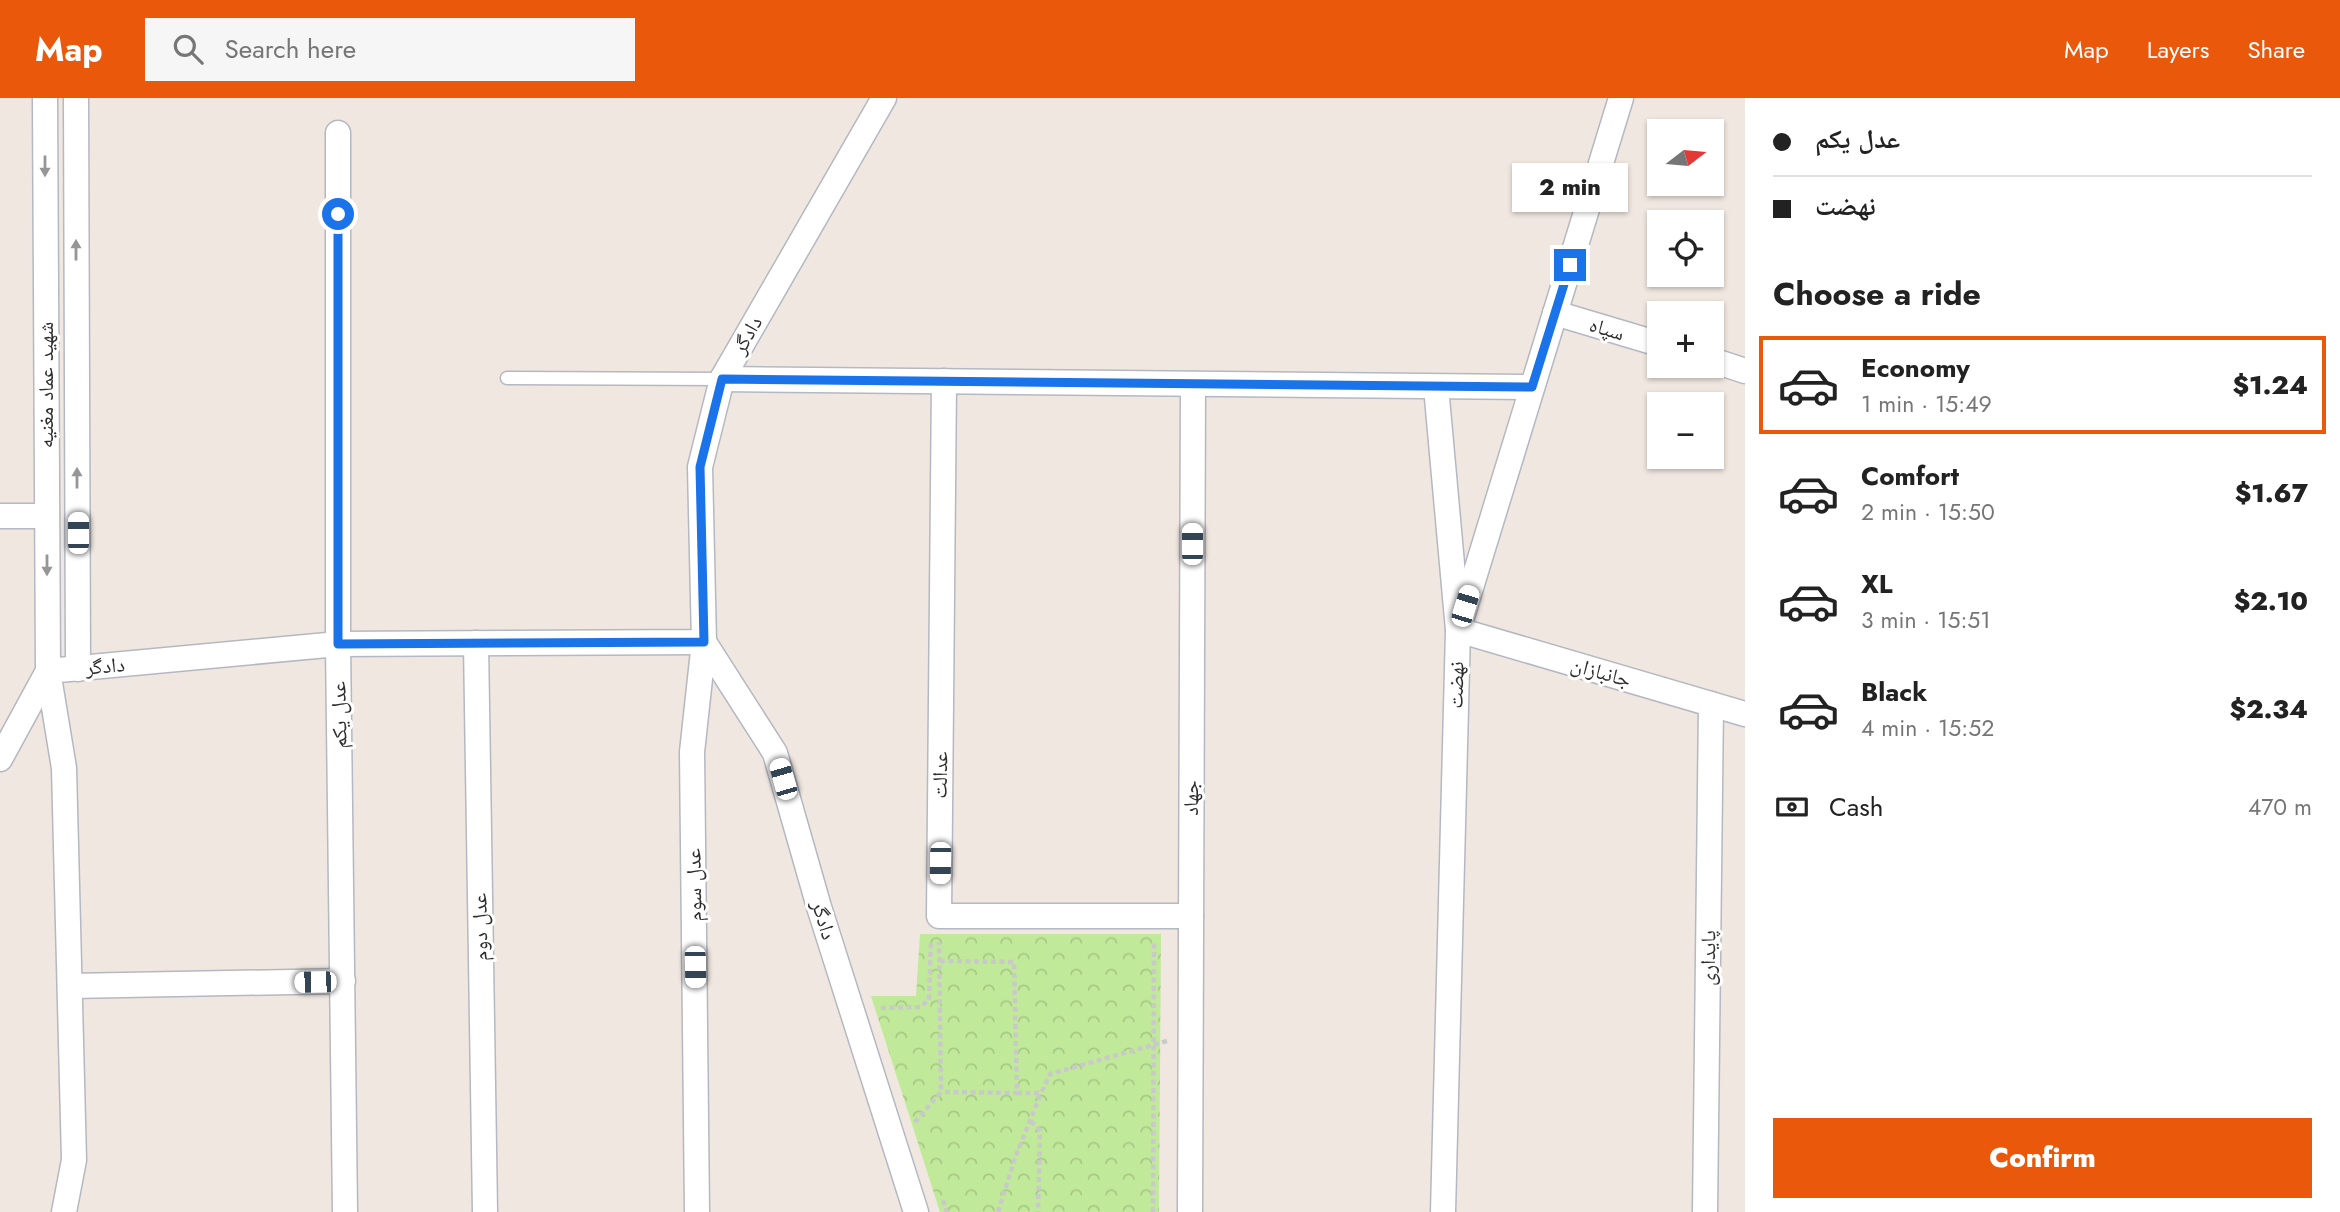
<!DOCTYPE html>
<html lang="en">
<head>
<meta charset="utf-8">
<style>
  body { margin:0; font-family:Jost,"Noto Naskh Arabic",sans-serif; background:#f6f6f6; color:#222; height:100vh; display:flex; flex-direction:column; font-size:26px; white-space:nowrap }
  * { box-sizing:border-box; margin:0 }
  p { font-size:23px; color:#767676 }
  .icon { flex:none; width:38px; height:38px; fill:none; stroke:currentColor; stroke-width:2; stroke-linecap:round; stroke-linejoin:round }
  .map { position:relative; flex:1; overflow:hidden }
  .sheet { display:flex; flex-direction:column; background:#fff; width:595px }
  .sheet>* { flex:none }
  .guide { display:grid; align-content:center; height:154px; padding:0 28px; background:#fff }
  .needle { width:46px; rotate:74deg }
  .buttons { position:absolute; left:1647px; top:21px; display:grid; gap:14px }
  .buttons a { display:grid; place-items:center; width:77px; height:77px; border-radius:0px; background:#fff; box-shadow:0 2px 5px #0004; font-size:35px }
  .end { position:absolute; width:32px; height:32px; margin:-16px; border:9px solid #1a73e8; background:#fff; box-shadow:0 0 0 4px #fff }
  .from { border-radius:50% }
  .bubble { position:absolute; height:49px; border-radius:0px; background:#fff; box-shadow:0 2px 5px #0004; font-size:23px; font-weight:800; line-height:49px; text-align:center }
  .car { position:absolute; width:21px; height:42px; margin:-21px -10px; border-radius:9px; box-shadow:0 0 5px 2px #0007; background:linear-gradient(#fff 24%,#345 0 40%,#fff 0 76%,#345 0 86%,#fff 0) }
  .guide b { display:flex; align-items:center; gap:24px; height:66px; font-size:26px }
  .guide b+b { border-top:2px solid #e0e0e0 }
  .guide i { width:18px; height:18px; background:#222 }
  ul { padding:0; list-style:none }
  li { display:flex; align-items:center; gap:21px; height:98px; margin:0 14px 10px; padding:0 14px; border:4px solid transparent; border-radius:0px }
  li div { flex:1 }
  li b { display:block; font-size:26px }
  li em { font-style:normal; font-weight:800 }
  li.current { border-color:#ea580c }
  li>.icon { width:63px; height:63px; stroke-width:1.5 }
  h2 { padding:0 28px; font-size:32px; line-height:84px }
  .pay { display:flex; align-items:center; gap:18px; height:77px; padding:0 28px; font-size:26px }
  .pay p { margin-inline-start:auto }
  .action { display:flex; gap:14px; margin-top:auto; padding:14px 28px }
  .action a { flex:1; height:80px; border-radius:0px; background:#ea580c; color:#fff; font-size:28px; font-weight:800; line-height:80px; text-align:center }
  header { display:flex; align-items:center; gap:42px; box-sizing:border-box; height:98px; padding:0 35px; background:#ea580c; color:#fff }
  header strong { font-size:33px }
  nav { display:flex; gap:38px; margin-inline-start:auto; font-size:24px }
  .search { width:490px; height:63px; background:#f6f6f6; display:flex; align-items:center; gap:18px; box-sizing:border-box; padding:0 24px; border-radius:0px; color:#767676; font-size:26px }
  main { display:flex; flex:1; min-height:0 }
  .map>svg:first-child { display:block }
</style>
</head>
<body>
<header>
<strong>Map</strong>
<div class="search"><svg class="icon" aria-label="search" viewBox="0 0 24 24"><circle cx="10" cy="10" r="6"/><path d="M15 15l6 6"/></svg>Search here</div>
<nav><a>Map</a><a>Layers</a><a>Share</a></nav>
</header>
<main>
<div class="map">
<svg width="1745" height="1114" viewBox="0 0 1745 1114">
  <defs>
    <pattern id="park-crowns" width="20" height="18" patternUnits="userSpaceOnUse" patternTransform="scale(1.75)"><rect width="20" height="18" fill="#c1e99a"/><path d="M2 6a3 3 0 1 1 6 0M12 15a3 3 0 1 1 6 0" fill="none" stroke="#a6c885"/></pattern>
  </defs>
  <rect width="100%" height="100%" fill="#f0e7e0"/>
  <path fill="url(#park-crowns)" d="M 920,836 L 1161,836 L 1159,1114 L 940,1114 L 871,898 L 916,898 Z"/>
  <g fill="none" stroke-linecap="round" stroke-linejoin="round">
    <g stroke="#b4b8c2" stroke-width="15">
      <path id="service" d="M 507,280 L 722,281"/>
    </g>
    <g stroke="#b4b8c2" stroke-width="27">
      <g id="minor">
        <path d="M 76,0 L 78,571"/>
        <path d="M 338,35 L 338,546 L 345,1114"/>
        <path d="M 1555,215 L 1659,246"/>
        <path d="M 1712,262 L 1745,273"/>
        <path d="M 722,281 L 1532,289"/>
        <path d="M 944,283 L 939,818 L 1191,818"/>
        <path d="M 1436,289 L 1458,532 L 1745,616"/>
        <path d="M 0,418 L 47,418"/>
        <path d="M 704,544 L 775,655 L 819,809 L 916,1114"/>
        <path d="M 476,545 L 485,1114"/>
        <path d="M 0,661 L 48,573 L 45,0"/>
        <path d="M 70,888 L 343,883"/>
        <path d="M 64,1114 L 74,1062 L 64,670 L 48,573 L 338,546 L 704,544 L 700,369 L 722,281 L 884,0"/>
        <path d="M 697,1114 L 692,654 L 704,544"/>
        <path d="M 1190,1114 L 1193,286"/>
        <path d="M 1443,1114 L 1458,532 L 1621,0"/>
        <path d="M 1705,1114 L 1711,606"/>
      </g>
    </g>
    <g stroke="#c9c9c9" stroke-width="4.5" stroke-dasharray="5 3.5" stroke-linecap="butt">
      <path d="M 940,863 L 1014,864 L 1017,995 L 941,994"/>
      <path d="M 881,910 L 921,909 L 929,901 L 931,842"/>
      <path d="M 1017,995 L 1041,995 L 1050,976 L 1167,943"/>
      <path d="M 1031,1023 L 1040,1033 L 1038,1114"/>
      <path d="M 915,1024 L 941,994 L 939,844"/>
      <path d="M 943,1102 L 947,1114"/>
      <path d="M 998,1114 L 1015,1060 L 1041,995"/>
      <path d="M 1153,1114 L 1154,842"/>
    </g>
    <use href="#service" stroke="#fff" stroke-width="12"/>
    <use href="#minor" stroke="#fff" stroke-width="24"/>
  </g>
  <defs><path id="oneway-solid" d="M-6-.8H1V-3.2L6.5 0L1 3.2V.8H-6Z" transform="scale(1.75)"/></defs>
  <g fill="#969696">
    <use href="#oneway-solid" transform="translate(45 68) rotate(90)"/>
    <use href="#oneway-solid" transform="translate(76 152) rotate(-90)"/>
    <use href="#oneway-solid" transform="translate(77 380) rotate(-90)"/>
    <use href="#oneway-solid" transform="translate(47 467) rotate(90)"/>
  </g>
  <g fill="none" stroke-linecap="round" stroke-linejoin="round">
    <path stroke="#1a73e8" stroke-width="9" d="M 338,116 L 338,546 L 704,544 L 700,369 L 722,281 L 1532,289 L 1570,167"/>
  </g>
  <g text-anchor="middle" stroke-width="6" stroke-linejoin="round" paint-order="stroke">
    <g font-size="21" fill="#2e2e2e" stroke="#fff">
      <text transform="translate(1607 231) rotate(17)" y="7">سپاه</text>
      <text transform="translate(747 237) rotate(-60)" y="7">دادگر</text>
      <text transform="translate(46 287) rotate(-90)" y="7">شهید عماد مغنیه</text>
      <text transform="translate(105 568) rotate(-5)" y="7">دادگر</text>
      <text transform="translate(1601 574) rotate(16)" y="7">جانبازان</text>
      <text transform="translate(1456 587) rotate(-89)" y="7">نهضت</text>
      <text transform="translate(339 617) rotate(-91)" y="7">عدل یکم</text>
      <text transform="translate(940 677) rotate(-89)" y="7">عدالت</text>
      <text transform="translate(1191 700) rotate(-90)" y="7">جهاد</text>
      <text transform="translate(694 787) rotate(-91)" y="7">عدل سوم</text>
      <text transform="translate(824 822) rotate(73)" y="7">دادگر</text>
      <text transform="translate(480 829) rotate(-91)" y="7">عدل دوم</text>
      <text transform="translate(1708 860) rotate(-89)" y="7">پایداری</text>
    </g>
  </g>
</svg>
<div class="buttons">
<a><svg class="needle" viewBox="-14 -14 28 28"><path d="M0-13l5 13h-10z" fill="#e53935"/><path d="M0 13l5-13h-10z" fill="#767676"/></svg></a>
<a><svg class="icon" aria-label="locate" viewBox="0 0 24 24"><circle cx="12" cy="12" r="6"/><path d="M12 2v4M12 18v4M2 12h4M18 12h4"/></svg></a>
<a>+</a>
<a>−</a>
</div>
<i class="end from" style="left:338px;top:116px"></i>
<i class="end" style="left:1570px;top:167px"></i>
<div class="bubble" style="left:1512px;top:65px;width:116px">2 min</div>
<i class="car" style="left:78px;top:435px;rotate:0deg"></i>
<i class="car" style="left:1192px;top:446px;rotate:0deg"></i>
<i class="car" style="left:1465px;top:508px;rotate:17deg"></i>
<i class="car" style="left:783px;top:681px;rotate:344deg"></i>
<i class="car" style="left:940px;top:765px;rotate:181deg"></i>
<i class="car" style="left:695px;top:869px;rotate:179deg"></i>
<i class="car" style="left:315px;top:884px;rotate:269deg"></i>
</div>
<section class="sheet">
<div class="guide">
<b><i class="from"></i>عدل یکم</b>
<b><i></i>نهضت</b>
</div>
<h2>Choose a ride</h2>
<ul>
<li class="current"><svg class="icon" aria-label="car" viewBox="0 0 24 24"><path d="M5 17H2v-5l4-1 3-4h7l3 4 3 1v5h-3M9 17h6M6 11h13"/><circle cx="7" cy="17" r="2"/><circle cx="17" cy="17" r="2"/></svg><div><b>Economy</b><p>1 min · 15:49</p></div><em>$1.24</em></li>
<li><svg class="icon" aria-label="car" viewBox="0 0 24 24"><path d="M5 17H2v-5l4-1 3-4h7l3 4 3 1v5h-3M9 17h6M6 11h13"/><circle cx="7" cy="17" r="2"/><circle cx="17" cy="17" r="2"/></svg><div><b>Comfort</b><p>2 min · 15:50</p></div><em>$1.67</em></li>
<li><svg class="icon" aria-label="car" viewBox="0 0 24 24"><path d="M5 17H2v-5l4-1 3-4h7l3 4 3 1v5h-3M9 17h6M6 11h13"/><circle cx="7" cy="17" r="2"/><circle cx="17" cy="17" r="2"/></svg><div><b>XL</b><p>3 min · 15:51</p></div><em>$2.10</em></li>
<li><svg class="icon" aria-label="car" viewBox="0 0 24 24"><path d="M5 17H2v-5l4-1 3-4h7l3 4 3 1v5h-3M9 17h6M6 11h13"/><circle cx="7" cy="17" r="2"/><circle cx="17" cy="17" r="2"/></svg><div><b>Black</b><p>4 min · 15:52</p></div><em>$2.34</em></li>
</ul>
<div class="pay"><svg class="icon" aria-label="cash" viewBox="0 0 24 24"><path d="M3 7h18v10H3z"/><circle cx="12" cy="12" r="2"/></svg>Cash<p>470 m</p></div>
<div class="action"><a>Confirm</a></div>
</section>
</main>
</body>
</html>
